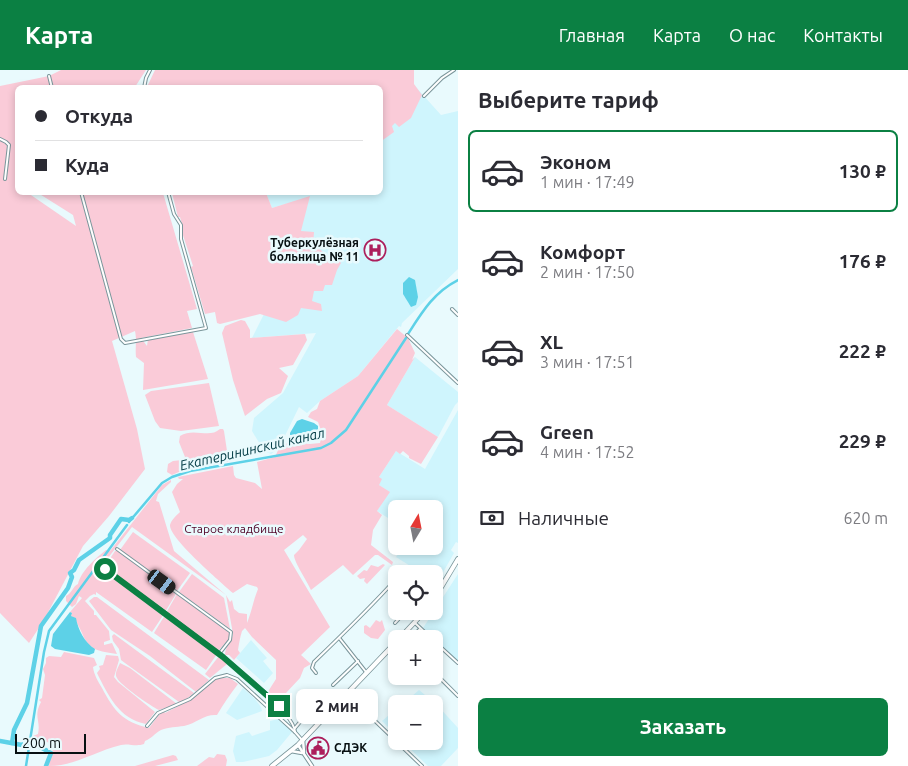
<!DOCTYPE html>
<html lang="ru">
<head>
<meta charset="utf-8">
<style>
  body { margin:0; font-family:Ubuntu,sans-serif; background:#f2f2f3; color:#2b2b33; height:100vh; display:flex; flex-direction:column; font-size:19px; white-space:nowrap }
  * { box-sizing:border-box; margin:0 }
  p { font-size:16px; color:#7c7c81 }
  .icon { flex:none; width:28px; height:28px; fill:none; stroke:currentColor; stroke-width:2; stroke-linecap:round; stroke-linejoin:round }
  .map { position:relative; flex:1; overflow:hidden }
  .side { display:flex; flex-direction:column; background:#fff; width:450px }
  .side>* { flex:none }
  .guide { position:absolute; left:15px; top:15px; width:368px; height:110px; border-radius:8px; box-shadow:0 2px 8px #0003; display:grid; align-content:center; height:110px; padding:0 20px; background:#fff }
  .needle { width:32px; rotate:10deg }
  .fabs { position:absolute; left:388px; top:430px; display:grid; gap:10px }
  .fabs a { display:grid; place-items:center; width:55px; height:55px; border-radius:8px; background:#fff; box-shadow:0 2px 8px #0003; font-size:25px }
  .scale { position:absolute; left:15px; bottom:12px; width:71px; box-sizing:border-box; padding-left:5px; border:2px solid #071012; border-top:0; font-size:14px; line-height:18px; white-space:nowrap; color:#071012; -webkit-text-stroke:4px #e9fafd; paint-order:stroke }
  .end { position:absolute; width:22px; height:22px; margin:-11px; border:6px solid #0b8043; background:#fff; box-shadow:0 0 0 2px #fff }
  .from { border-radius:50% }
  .bubble { position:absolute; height:35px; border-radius:8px; background:#fff; box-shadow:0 2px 8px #0003; font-size:16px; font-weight:600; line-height:35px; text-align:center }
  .car { position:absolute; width:15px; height:30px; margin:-15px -8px; border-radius:6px; box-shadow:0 0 4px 1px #0007; background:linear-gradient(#222 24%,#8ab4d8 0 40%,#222 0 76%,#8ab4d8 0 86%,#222 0) }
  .guide b { display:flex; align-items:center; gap:18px; height:48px; font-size:19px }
  .guide b+b { border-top:1px solid #e1e1e2 }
  .guide i { width:12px; height:12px; background:#2b2b33 }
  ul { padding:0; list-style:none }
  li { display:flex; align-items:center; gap:15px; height:82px; margin:0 10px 8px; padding:0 10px; border:2px solid transparent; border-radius:8px }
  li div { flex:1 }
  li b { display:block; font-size:19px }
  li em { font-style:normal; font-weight:600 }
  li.on { border-color:#0b8043 }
  li>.icon { width:45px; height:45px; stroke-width:1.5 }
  h2 { padding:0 20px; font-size:22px; line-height:60px }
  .pay { display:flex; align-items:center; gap:12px; height:55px; padding:0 20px; font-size:19px }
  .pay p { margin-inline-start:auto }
  .primary-button { display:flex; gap:10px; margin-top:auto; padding:10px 20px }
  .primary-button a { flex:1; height:58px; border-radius:8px; background:#0b8043; color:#fff; font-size:20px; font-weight:600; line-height:58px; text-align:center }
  header { display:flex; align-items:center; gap:30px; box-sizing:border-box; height:70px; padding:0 25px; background:#0b8043; color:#fff }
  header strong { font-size:24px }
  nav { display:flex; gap:28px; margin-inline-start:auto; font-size:18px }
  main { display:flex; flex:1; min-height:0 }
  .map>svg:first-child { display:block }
</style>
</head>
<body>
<header>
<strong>Карта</strong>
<nav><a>Главная</a><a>Карта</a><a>О нас</a><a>Контакты</a></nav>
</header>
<main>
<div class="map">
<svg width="458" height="696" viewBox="0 0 458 696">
  <rect width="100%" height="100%" fill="#e9fafd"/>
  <g fill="#cff5fd">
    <path d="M 413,4 L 414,15 L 441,45 L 458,41 L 458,199 L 402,253 L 401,257 L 399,256 L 358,306 L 320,331 L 307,343 L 299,337 L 279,378 L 271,384 L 264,381 L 252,361 L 254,348 L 283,323 L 316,263 L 252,268 L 264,244 L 310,127 L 272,138 L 266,123 L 380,122 L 380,57 Z"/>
    <path d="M 415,287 L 458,322 L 458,332 L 455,335 L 438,367 L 387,335 Z"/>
    <path d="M 458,340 L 458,473 L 456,472 L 451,480 L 454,483 L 437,513 L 434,511 L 434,504 L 423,504 L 396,487 L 404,476 L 434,476 L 434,439 L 396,439 L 396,453 L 377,441 L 389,422 L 379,415 L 379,407 L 396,381 L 425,399 Z"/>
    <path d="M 458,504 L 458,592 L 423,558 Z"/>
    <path d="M 251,570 L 267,588 L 263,591 L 273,603 L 264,613 L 236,588 Z"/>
    <path d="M 243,618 L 255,629 L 261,637 L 262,641 L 237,650 L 226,643 Z"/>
    <path d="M 419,620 L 437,635 L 458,658 L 458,678 L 441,696 L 428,696 L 402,671 L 434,671 L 434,634 L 403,634 Z"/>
    <path d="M 396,639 L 396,665 L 382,651 Z"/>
    <path d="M 278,649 L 292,662 L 277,680 L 269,686 L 243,692 L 236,692 L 233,681 L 236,666 L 249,662 L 252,666 L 270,660 L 270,651 Z"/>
  </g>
  <g fill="#facbd8">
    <path d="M 61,0 L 146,0 L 135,17 L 18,18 L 18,113 L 15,113 L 17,116 L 18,122 L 28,123 L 76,156 L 73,145 L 38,123 L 163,123 L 197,239 L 187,241 L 192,258 L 141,268 L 147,276 L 148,269 L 193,262 L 208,309 L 143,320 L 144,293 L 136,287 C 135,278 137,270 135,261 L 112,271 L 137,359 L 145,399 L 109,446 L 83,476 L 44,550 L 29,573 L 0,543 L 0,16 L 49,6 Z"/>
    <path d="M 155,0 L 414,0 L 414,14 L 422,25 L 411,48 L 399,57 L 395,53 L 392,56 L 394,62 L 380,72 L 380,18 L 147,17 Z"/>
    <path d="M 172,123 L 266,123 L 272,138 L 310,126 L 301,161 L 314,162 L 313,174 L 327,185 L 335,186 L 341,193 L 337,200 L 332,215 L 325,215 L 323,221 L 314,221 L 312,231 L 321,234 L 322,241 L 301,238 L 298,245 L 286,252 L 260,244 L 220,254 L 217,253 L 215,242 L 205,244 L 191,197 L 193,196 L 182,162 L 183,158 L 180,147 L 178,147 Z"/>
    <path d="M 241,250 L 245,251 L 250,260 L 250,268 L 305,264 L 307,270 L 293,295 L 279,298 L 288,306 L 281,323 L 267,329 L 245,346 L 233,310 L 222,263 L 225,256 Z"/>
    <path d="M 397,259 L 408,268 L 415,283 L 412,290 L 415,287 L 387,335 L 438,367 L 421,394 L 409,388 L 409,386 L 403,381 L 400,384 L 396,381 L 379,407 L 382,409 L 379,415 L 390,422 L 377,441 L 382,445 L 373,460 L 371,475 L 393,492 L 392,495 L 378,485 L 375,485 L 353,505 L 343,495 L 311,520 C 307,511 294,492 294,485 L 299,480 L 307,469 L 303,465 L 284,480 L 330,557 L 301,585 L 311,594 L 304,598 L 300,608 L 286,623 L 287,630 L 285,642 L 270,626 L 269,620 L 276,609 L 276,590 L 252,567 L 245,558 L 242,561 C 240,567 239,574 238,580 L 240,583 L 234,590 L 229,585 L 225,585 C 225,576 232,572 233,564 L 226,525 L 132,457 L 101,497 L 164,544 L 152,562 L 96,522 L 96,525 L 94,524 L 90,526 L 85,531 L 94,541 L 94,545 L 96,545 L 109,561 L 110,570 L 104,572 L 104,575 L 112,573 L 117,584 C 99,581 89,581 82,563 C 80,558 77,554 75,548 L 71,546 L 72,543 L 70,542 L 82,528 L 79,526 L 76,534 L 72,537 L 66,531 L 66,526 C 72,523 73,516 78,514 C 81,501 96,488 106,480 L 110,481 L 162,415 L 171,410 L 171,412 L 158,424 L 156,431 L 159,432 L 174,481 L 226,525 L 230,532 L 232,530 L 234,539 L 239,543 L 247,544 L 247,553 C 252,541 253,531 258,519 L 257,517 L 247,514 L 233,523 C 221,512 169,468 170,455 C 171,450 177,445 180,442 L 172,422 L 177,414 L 183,409 L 179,409 L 178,407 L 233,396 L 234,405 L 236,408 L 255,413 L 262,419 L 257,392 L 275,387 L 279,378 L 292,370 L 310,374 L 320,373 L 322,363 L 318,352 L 308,347 L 311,342 L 317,339 L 320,331 L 358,306 Z"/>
    <path d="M 209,313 L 219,356 L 181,361 L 160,358 L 155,351 L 145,325 L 151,321 Z"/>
    <path d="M 220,359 L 223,359 L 224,361 L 227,381 L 231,391 C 211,396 190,396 172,405 L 167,402 L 168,394 L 173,391 L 182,390 L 185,387 L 179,372 L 180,366 C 194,357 209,369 220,359 Z"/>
    <path d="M 133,462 L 190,503 L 177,521 L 120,480 Z"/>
    <path d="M 115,481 L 119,481 L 176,524 L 165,542 L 106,499 L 105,496 Z"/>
    <path d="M 383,494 L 385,495 L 367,514 L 364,511 L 365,508 L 360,509 L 357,506 L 364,500 L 367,501 L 371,495 L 378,497 Z"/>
    <path d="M 192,504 L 224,528 L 230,559 L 179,522 Z"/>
    <path d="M 177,524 L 231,564 L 230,568 L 218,581 L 166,543 Z"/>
    <path d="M 94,527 L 97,527 L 209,610 L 196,622 L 150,586 L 111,560 L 89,531 Z"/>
    <path d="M 165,545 L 217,584 L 206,600 L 154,563 Z"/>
    <path d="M 376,550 L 380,552 L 382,550 L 385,560 L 378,569 L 371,568 L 364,563 L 364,556 L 366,555 L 370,558 Z"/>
    <path d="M 114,564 L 194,623 L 184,631 L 179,632 L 125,593 L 121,590 L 119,579 L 113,571 L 112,566 Z"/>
    <path d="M 64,582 L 94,588 L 97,595 L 93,597 C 94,605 98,611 102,618 C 114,641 123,652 149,658 L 161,642 L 164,641 L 165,643 L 188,631 L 215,608 L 230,608 L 238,614 C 230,624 223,635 217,645 C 204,644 197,653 184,656 C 176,657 169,657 161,660 C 155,663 151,669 145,671 L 144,674 C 136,677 128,673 121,675 C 96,681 74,696 49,696 L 50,688 L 53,682 L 50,673 L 41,670 L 38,673 L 33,674 L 33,666 L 38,664 C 41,650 33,647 41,632 L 39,630 L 42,628 L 45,605 L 43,599 L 46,593 L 46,588 L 49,586 L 61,587 Z"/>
    <path d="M 106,585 L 118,586 L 119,590 L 114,607 L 118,612 L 155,642 L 146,654 C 119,649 108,625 97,603 L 100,599 L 99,596 L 103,595 Z"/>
    <path d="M 219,586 L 227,594 L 210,608 L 205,604 Z"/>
    <path d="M 120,593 L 130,598 L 177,634 L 159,640 C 152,637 119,614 117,608 C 114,603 118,598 120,593 Z"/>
    <path d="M 217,684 L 225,685 L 227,690 L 226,696 L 197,696 L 209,687 L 214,688 Z"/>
    <path d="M 173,685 L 176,686 L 178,690 L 155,696 L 135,696 Z"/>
  </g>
  <g fill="#5dd1e7">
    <path d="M 409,207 L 415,210 L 418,227 L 416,235 L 411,237 L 403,224 L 403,213 Z"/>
    <path d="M 302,349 L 314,353 L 318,356 L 318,363 L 290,365 L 290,363 L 297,351 Z"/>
    <path d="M 70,542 L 72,543 L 71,546 L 76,548 C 78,560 85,573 95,579 L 94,583 L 89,585 L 55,579 L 51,576 L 53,564 Z"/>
  </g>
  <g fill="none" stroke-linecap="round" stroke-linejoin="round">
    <g stroke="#5dd1e7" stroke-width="2.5">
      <path d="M 408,264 C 422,242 434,222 458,210"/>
      <path d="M 129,452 L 162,413 L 172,407 L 190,401 L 321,378 L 331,373 L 346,360 L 406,268"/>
      <path d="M 26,696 L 44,582 L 49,561 L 127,455"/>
    </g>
    <g stroke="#5dd1e7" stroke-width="4.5">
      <path d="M 0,671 L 22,675 L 27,672 L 30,672 L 32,675 L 37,675 L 49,682 L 51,683 L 46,696"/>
      <path d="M 12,673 L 14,660 L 27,633 L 41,556 L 68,518 L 72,507 L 70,503 L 74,500 L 79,490 L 110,468 L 110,465 L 121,449 L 129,450 L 132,448"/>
    </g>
    <g stroke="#7b969b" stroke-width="4">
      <g id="minor">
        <path d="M 49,6 L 52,18"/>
        <path d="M 144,18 L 146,8 L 150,0"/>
        <path d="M 424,26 L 442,8 L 454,0"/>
        <path d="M 0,69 L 6,72 L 9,75 L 5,109"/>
        <path d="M 81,122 L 121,269 L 125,273 L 206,258 L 181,169 L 181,155 L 174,144 L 168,122"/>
        <path d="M 452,239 L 458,245"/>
        <path d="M 407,265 L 458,313"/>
        <path d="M 117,479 L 231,562 L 230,570 L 219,584"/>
        <path d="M 105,499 C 136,522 294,631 295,662"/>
        <path d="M 401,504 L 406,499 L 411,504"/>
        <path d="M 395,553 L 406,541"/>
        <path d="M 415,553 L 432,569"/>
        <path d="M 340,569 L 366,602"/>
        <path d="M 410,569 L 420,559"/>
        <path d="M 434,571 L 458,593"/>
        <path d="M 434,602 L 458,626"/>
        <path d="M 316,603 L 312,598 L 314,592 C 342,565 370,538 396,509"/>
        <path d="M 333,615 L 358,591"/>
        <path d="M 347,626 L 372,648 L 422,696"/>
        <path d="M 147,656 L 158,643 L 190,629 L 215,608 L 227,605 L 237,609 L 295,662 L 302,670"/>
        <path d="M 295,658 L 316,633"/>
      </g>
    </g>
    <g stroke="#7b969b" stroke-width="4.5">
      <g id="tertiary">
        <path d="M 303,670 L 304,682"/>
        <path d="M 298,675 L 312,696"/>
        <path d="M 291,681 L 302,683"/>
      </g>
    </g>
    <g stroke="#7b969b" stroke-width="5.5">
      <g id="primary">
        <path d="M 434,529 L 458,489"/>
        <path d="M 399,569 L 425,541"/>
        <path d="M 272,696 L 298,675 L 396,572"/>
      </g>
    </g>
    <use href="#minor" stroke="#fff" stroke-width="2"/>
    <use href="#tertiary" stroke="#fff" stroke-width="2.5"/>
    <use href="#primary" stroke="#fff" stroke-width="4"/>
  </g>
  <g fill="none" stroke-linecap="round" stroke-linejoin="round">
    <path stroke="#0b8043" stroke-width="6" d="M 105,499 L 223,587 L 279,636"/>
  </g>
  <defs>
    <g id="hospital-ring" transform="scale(1.125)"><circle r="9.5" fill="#e9fafd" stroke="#ac1f5c" stroke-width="1.5"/><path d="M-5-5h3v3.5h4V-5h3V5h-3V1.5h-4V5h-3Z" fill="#ac1f5c"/></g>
    <g id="civic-ring" transform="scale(1.125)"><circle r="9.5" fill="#e9fafd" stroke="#ac1f5c" stroke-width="1.5"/><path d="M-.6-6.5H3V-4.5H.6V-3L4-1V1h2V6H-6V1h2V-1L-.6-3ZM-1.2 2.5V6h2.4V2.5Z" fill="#ac1f5c"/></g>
  </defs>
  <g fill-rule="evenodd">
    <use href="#hospital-ring" x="375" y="180"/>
    <use href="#civic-ring" x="318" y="678"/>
  </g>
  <g text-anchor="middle" stroke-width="5" stroke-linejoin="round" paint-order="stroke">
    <g font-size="12" font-weight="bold" fill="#071012" stroke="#e9fafd" text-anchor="end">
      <text x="359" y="177">Туберкулёзная<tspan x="359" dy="14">больница № 11</tspan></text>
      <text x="334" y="682" text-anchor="start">СДЭК</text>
    </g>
    <g font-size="12" fill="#500226" stroke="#e9fafd">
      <text x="234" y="463">Старое кладбище</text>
    </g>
    <g font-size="14" font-style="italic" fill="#003a43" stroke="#e9fafd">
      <text transform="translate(252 379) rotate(-13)" y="5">Екатерининский канал</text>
    </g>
  </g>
</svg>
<div class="fabs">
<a><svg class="needle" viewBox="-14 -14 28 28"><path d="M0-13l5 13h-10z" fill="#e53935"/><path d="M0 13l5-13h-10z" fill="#7c7c81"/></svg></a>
<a><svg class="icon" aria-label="locate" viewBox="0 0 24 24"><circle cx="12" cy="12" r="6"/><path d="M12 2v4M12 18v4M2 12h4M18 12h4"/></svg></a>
<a>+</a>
<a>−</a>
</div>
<div class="scale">200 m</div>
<i class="end from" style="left:105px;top:499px"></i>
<i class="end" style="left:279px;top:636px"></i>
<div class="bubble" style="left:296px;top:619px;width:82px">2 мин</div>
<i class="car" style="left:162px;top:512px;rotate:126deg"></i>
<div class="guide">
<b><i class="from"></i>Откуда</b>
<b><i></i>Куда</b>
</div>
</div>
<section class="side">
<h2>Выберите тариф</h2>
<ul>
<li class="on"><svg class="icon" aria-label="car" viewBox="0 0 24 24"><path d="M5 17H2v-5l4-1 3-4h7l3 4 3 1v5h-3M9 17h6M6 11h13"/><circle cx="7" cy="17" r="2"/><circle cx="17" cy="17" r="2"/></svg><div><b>Эконом</b><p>1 мин · 17:49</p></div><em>130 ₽</em></li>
<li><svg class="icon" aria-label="car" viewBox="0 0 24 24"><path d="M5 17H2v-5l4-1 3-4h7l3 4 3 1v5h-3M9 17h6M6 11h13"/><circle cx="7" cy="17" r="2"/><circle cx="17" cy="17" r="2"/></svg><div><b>Комфорт</b><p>2 мин · 17:50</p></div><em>176 ₽</em></li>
<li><svg class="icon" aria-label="car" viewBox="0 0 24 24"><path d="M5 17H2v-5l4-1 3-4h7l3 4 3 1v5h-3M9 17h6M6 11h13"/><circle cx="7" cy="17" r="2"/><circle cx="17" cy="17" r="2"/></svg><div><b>XL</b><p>3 мин · 17:51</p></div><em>222 ₽</em></li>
<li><svg class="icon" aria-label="car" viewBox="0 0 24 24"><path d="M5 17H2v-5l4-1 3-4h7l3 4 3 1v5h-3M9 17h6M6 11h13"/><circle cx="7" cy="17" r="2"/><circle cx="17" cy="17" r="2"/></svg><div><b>Green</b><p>4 мин · 17:52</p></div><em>229 ₽</em></li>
</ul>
<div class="pay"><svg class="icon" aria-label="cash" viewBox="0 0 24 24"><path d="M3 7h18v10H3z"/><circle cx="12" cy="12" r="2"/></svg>Наличные<p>620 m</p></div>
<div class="primary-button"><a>Заказать</a></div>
</section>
</main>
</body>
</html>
